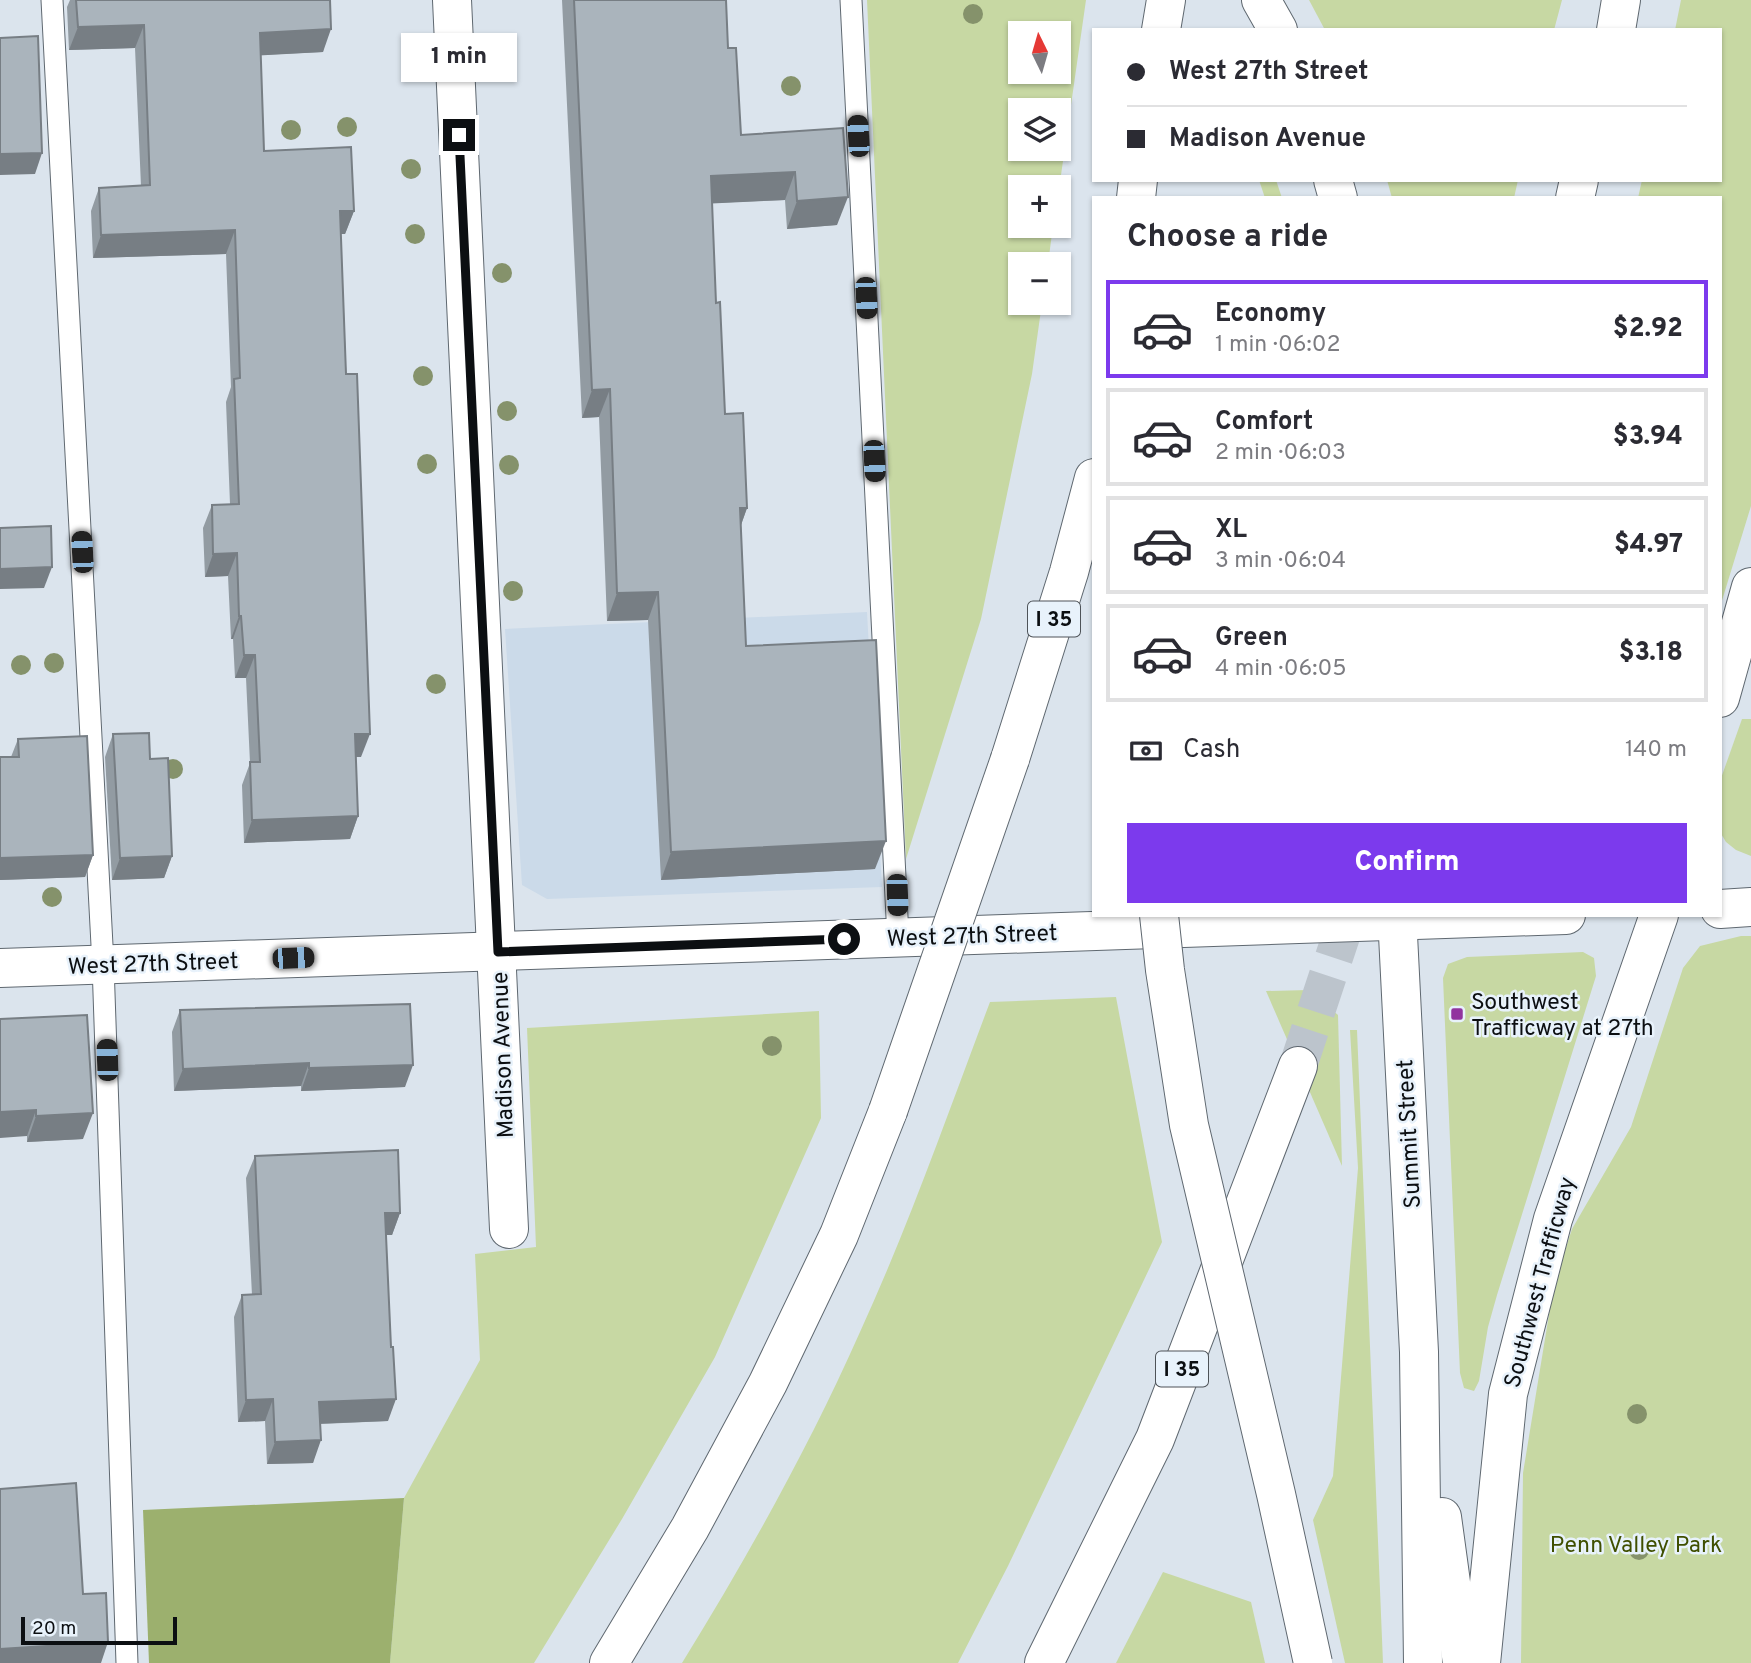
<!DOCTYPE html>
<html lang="en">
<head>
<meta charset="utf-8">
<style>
  body { margin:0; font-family:Overpass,sans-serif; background:#f2f2f3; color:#2b2b33; height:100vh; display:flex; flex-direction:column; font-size:26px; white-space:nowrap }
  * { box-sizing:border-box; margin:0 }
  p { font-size:23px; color:#7c7c81 }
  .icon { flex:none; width:38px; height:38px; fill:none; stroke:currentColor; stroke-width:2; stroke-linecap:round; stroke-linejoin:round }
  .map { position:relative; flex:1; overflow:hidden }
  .sheet { position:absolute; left:1092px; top:196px; width:630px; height:721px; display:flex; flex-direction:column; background:#fff; border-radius:0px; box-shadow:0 2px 5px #0004 }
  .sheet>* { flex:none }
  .banner { position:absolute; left:1092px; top:28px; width:630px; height:154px; border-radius:0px; box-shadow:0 2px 5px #0004; display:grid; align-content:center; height:154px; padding:0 35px; background:#fff }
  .needle { width:46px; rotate:355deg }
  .fabs { position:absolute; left:1008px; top:21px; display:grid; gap:14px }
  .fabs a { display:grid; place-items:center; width:63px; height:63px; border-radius:0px; background:#fff; box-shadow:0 2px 5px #0004; font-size:35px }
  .scale { position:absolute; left:21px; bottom:18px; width:156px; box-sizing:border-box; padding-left:7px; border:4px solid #0c0f12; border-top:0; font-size:19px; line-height:24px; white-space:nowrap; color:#0c0f12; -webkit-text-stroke:5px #e8f2fb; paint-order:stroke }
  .end { position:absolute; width:32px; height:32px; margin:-16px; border:9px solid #0c0f12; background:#fff; box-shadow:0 0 0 4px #fff }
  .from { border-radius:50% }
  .bubble { position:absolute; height:49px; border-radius:0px; background:#fff; box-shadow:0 2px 5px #0004; font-size:23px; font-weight:800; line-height:49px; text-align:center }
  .car { position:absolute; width:21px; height:42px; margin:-21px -10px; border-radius:9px; box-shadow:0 0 5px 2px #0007; background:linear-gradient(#222 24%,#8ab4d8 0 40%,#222 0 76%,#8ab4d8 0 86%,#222 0) }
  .banner b { display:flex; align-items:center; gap:24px; height:66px; font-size:26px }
  .banner b+b { border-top:2px solid #e1e1e2 }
  .banner i { width:18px; height:18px; background:#2b2b33 }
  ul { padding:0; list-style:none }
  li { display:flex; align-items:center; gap:21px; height:98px; margin:0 14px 10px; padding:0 21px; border:4px solid #e1e1e2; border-radius:0px }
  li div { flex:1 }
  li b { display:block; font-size:26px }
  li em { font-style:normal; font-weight:800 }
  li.selected { border-color:#7c3aed }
  li>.icon { width:63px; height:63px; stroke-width:1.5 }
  h2 { padding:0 35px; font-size:32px; line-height:84px }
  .pay { display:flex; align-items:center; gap:18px; height:77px; padding:0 35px; font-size:26px }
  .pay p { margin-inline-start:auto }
  .action { display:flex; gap:14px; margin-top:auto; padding:14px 35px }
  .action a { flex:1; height:80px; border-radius:0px; background:#7c3aed; color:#fff; font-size:28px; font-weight:800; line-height:80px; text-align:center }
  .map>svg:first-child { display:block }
</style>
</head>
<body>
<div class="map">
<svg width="1751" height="1663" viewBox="0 0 1751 1663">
  <rect width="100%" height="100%" fill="#dbe4ed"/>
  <path fill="#cbdae9" d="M 867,612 L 882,887 L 547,899 L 522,885 L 505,629 Z"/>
  <g fill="#c7d8a3" fill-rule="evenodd">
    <path d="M 867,0 L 1086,0 L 1059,189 L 1020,187 L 1020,226 L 1053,226 L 1048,264 L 1020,264 L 1020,303 L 1042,303 L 1032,374 L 981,619 L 906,859 ZM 1020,33 L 1059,33 L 1059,72 L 1020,72 ZM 1020,110 L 1059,110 L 1059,149 L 1020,149 Z"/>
    <path d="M 1309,0 L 1562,0 L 1554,30 L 1325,30 Z"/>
    <path d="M 1681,0 L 1751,0 L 1751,506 L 1720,607 L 1720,198 L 1638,198 L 1642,180 L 1720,180 L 1720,30 L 1675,30 Z"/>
    <path d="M 1259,180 L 1276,180 L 1282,198 L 1265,198 Z"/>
    <path d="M 1387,180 L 1518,180 L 1514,198 L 1392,198 Z"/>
    <path d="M 1742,719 L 1751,719 L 1751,856 L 1736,850 L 1726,842 L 1720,832 L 1720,781 Z"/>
    <path d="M 1741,936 L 1751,936 L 1751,1663 L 1521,1663 L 1523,1473 L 1554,1284 L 1572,1229 L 1631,1127 L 1683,968 L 1700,946 Z"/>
    <path d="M 1583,952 L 1594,958 L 1596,976 L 1497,1295 L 1488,1327 L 1479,1381 L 1474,1391 L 1464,1388 L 1460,1373 L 1443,978 L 1448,964 L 1467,957 Z"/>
    <path d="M 1309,990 L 1338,1015 L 1342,1166 L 1266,991 Z"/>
    <path d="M 1116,997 L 1162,1242 L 1008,1566 L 958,1663 L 682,1663 C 748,1556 809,1447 860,1332 C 909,1225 948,1113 990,1002 Z"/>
    <path d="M 819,1011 L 821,1118 L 715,1357 L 622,1519 L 534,1663 L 390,1663 L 404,1498 L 480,1360 L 475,1254 L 536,1247 L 527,1028 Z"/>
    <path d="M 1350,1030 L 1357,1030 L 1383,1663 L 1345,1663 L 1313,1520 L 1333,1476 L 1358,1168 Z"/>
    <path d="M 1163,1572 L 1251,1602 L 1265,1663 L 1116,1663 Z"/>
  </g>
  <path fill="#9cb06e" d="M 404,1498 L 390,1663 L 149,1663 L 143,1510 Z"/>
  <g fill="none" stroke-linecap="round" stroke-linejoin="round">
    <path stroke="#bcc4cc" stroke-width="38" stroke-dasharray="38 19" stroke-linecap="butt" d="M 1298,1066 L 1348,915"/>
    <g stroke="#5f6870" stroke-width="23">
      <g id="lane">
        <path d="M 52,0 L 103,964 L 127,1663"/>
        <path d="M 851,0 L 898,937"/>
      </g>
    </g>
    <g stroke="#5f6870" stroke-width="40">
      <path id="street" d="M 452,0 L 509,1229"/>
    </g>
    <g stroke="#5f6870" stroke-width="40">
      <g id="secondary">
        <path d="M 1261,0 L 1278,30"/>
        <path d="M 1333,180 L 1338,198"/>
        <path d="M 1720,909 L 1751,907"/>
        <path d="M 1397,915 L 1419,1352 L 1423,1663"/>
        <path d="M 0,968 L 1566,915"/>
        <path d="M 1442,1517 L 1462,1663"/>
      </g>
    </g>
    <g stroke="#5f6870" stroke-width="40">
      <path id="primary" d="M 1481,1663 L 1508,1394 L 1553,1219 L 1659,915"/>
    </g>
    <g stroke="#5f6870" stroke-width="40">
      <g id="highway">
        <path d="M 1161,30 L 1166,0"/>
        <path d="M 1616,30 L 1621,0"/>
        <path d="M 1136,198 L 1138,180"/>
        <path d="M 1575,198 L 1579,180"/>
        <path d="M 1720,698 L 1751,587"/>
        <path d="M 1010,759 L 1069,572 L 1094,478"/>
        <path d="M 609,1663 L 690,1528 L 768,1383 L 839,1235 L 888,1111"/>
        <path d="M 1044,1663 L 1155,1439 L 1298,1066"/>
      </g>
    </g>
    <use href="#lane" stroke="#fff" stroke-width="21"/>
    <use href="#street" stroke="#fff" stroke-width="38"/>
    <use href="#secondary" stroke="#fff" stroke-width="38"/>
    <use href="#primary" stroke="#fff" stroke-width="38"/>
    <use href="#highway" stroke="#fff" stroke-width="38"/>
    <g stroke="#5f6870" stroke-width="40" stroke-linecap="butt">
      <g id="highway-bridge">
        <path d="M 1159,915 L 1165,970 L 1189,1125 L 1276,1494 L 1313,1663"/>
        <path d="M 888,1111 L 1010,759"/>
      </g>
    </g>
    <use href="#highway-bridge" stroke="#fff" stroke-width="38"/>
  </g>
  <g fill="#85926b">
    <circle cx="973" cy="14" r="10"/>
    <circle cx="791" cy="86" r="10"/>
    <circle cx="347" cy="127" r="10"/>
    <circle cx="291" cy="130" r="10"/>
    <circle cx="411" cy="169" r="10"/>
    <circle cx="415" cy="234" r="10"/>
    <circle cx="502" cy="273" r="10"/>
    <circle cx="423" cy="376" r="10"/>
    <circle cx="507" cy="411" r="10"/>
    <circle cx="427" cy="464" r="10"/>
    <circle cx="509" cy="465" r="10"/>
    <circle cx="513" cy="591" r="10"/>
    <circle cx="54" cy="663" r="10"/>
    <circle cx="21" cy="665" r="10"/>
    <circle cx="436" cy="684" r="10"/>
    <circle cx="173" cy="769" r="10"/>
    <circle cx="52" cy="897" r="10"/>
    <circle cx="772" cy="1046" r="10"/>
    <circle cx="1637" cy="1414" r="10"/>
    <circle cx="1639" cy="1550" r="10"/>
  </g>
  <g fill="#929ba2">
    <path d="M 70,0 L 330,0 L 323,52 L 260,55 L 264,151 L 354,211 L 345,234 L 341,234 L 361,757 L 356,757 L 358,816 L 350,839 L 244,843 L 242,785 L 250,763 L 246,678 L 235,678 L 233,639 L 231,639 L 228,576 L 205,577 L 203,528 L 212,505 L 230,504 L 226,402 L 231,387 L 226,254 L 93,258 L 91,211 L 99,188 L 141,186 L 135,48 L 69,50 L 67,7 Z"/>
    <path d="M 562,0 L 726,0 L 728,48 L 741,135 L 843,128 L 837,225 L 787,229 L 785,200 L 712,203 L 716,303 L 725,414 L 747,508 L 741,525 L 746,646 L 875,869 L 661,880 L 648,620 L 607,621 L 599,417 L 582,418 Z"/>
    <path d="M 113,734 L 150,759 L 172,856 L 164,878 L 112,880 L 105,757 Z"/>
    <path d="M 18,739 L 93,855 L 85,877 L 0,880 L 0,757 L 11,757 Z"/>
    <path d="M 180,1010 L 405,1087 L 301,1091 L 301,1086 L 174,1091 L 172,1032 Z"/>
    <path d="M 0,1019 L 83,1139 L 27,1142 L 27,1136 Z"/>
    <path d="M 255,1156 L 400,1213 L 392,1235 L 386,1235 L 388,1421 L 321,1424 L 313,1463 L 267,1464 L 265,1421 L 238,1422 L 234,1317 L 242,1295 L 252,1295 L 246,1178 Z"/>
  </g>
  <g fill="#777e84">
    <path d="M 144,25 L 135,48 L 69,50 L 78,27 Z"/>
    <path d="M 331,29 L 323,52 L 251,56 L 260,33 Z"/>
    <path d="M 42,153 L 35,174 L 0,175 L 0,154 Z"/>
    <path d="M 795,172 L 785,200 L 701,204 L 711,176 Z"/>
    <path d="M 848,197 L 837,225 L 787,229 L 797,201 Z"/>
    <path d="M 340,211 L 354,211 L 345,234 L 332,234 Z"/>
    <path d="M 235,230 L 226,254 L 93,258 L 101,235 Z"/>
    <path d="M 610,389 L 599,417 L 582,418 L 592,390 Z"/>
    <path d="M 740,508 L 747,508 L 737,536 Z"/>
    <path d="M 237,553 L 228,576 L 205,577 L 213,554 Z"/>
    <path d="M 52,567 L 44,588 L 0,589 L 0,569 Z"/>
    <path d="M 658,592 L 648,620 L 607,621 L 617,593 Z"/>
    <path d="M 239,616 L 241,616 L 233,639 L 231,639 Z"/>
    <path d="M 244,655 L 255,655 L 246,678 L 235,678 Z"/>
    <path d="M 355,734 L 370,734 L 361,757 L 346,757 Z"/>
    <path d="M 358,816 L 350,839 L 244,843 L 252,820 Z"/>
    <path d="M 886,841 L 875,869 L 661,880 L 671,852 Z"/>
    <path d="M 93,855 L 85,877 L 0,880 L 0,858 Z"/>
    <path d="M 172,856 L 164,878 L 112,880 L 120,858 Z"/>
    <path d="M 309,1063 L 301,1086 L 174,1091 L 183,1069 Z"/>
    <path d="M 413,1065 L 405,1087 L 301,1091 L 309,1068 Z"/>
    <path d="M 36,1110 L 27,1136 L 0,1138 L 0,1112 Z"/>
    <path d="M 93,1113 L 83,1139 L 27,1142 L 36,1116 Z"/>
    <path d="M 385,1213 L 400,1213 L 392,1235 L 377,1235 Z"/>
    <path d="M 273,1399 L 265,1421 L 238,1422 L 246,1400 Z"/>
    <path d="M 396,1399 L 388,1421 L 311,1424 L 319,1402 Z"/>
    <path d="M 321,1440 L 313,1463 L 267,1464 L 275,1442 Z"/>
    <path d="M 108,1642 L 101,1663 L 0,1663 L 0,1649 Z"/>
  </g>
  <g fill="#aab4bc" stroke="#777e84" stroke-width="2">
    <path d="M 76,0 L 330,0 L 331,29 L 260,33 L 264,151 L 351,147 L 354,211 L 340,211 L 346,374 L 357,374 L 370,734 L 355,734 L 358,816 L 252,820 L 250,762 L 260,762 L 255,655 L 244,655 L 241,616 L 239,616 L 237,553 L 213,554 L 212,505 L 239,504 L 234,379 L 240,378 L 235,230 L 101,235 L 99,188 L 150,185 L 144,25 L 78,27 Z"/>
    <path d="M 574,0 L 726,0 L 728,48 L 736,48 L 741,135 L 843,128 L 848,197 L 797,201 L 795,172 L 711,176 L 716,303 L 720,302 L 725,414 L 743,413 L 747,508 L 740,508 L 746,646 L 876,640 L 886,841 L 671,852 L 658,592 L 617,593 L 610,389 L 592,390 Z"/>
    <path d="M 38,36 L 42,153 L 0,154 L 0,38 Z"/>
    <path d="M 51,526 L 52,567 L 0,569 L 0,528 Z"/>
    <path d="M 149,733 L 150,759 L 168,758 L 172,856 L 120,858 L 113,734 Z"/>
    <path d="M 87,736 L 93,855 L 0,858 L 0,757 L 19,757 L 18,739 Z"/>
    <path d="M 410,1004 L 413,1065 L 309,1068 L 309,1063 L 183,1069 L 180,1010 Z"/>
    <path d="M 87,1015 L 93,1113 L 36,1116 L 36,1110 L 0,1112 L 0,1019 Z"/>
    <path d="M 398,1150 L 400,1213 L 385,1213 L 391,1347 L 393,1347 L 396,1399 L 319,1402 L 321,1440 L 275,1442 L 273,1399 L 246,1400 L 242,1295 L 261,1294 L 255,1156 Z"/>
    <path d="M 76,1483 L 83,1594 L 106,1593 L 108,1642 L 0,1649 L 0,1489 Z"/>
  </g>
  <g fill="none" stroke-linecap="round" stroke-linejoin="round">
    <path stroke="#0c0f12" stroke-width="9" d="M 459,135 L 498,952 L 844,939"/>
  </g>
  <rect fill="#91349e" stroke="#e8f2fb" stroke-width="2.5" x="1450" y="1007" width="14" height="14" rx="3.5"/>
  <g text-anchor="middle" stroke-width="5" stroke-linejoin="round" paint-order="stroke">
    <g fill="#e8f2fb" stroke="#4e5358" stroke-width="2">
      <rect x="1028" y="601.5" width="52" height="35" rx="5"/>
      <rect x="1156" y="1351.5" width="52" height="35" rx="5"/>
    </g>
    <g font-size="21" font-weight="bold" fill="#0c0f12">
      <text x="1054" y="626">I 35</text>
      <text x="1182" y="1376">I 35</text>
    </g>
    <g font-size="23" fill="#0c0f12" stroke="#e8f2fb">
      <text transform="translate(972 935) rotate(-2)" y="8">West 27th Street</text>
      <text transform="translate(153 963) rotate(-2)" y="8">West 27th Street</text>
      <text transform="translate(502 1055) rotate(-92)" y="8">Madison Avenue</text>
      <text transform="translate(1408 1134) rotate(-93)" y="8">Summit Street</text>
      <text transform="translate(1539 1282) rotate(-75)" y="8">Southwest Trafficway</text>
    </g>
    <g font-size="23" fill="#0c0f12" stroke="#e8f2fb" text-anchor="start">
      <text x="1471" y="1009">Southwest<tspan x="1471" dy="26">Trafficway at 27th</tspan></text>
    </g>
    <g font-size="23" fill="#3f4f00" stroke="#e8f2fb">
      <text x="1636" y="1552">Penn Valley Park</text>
    </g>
  </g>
</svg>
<div class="fabs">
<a><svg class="needle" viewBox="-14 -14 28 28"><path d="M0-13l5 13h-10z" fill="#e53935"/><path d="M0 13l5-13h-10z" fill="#7c7c81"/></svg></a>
<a><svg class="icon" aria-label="layers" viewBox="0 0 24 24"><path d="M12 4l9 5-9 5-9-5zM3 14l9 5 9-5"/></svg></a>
<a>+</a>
<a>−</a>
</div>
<div class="scale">20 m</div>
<i class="end from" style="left:844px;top:939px"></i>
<i class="end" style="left:459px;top:135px"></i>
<div class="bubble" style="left:401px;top:33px;width:116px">1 min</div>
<i class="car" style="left:858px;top:136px;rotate:357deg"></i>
<i class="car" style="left:866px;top:298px;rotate:177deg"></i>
<i class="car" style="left:874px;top:461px;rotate:177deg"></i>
<i class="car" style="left:82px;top:552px;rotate:357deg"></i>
<i class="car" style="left:897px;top:895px;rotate:178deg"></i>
<i class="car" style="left:293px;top:958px;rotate:88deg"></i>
<i class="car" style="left:107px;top:1060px;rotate:358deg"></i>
<div class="banner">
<b><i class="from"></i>West 27th Street</b>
<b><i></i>Madison Avenue</b>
</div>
<section class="sheet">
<h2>Choose a ride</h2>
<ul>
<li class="selected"><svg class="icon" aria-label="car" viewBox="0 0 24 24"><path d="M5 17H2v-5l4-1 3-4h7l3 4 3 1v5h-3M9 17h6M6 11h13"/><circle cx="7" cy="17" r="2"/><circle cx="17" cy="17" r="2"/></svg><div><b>Economy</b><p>1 min · 06:02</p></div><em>$2.92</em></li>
<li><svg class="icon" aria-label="car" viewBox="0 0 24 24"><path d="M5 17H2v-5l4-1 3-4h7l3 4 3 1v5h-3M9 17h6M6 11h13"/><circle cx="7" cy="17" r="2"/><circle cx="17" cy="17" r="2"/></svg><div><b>Comfort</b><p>2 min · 06:03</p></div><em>$3.94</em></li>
<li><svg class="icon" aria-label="car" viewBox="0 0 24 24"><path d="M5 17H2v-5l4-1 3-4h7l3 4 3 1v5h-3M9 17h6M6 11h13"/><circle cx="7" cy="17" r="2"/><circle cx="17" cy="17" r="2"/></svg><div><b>XL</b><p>3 min · 06:04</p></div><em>$4.97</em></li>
<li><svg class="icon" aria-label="car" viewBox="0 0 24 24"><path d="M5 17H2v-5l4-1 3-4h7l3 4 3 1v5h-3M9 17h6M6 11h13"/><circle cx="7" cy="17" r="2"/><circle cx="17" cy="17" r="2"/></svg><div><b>Green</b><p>4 min · 06:05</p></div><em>$3.18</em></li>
</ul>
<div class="pay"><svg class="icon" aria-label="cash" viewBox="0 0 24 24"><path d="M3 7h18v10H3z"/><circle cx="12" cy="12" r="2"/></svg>Cash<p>140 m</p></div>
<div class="action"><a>Confirm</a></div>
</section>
</div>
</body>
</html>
